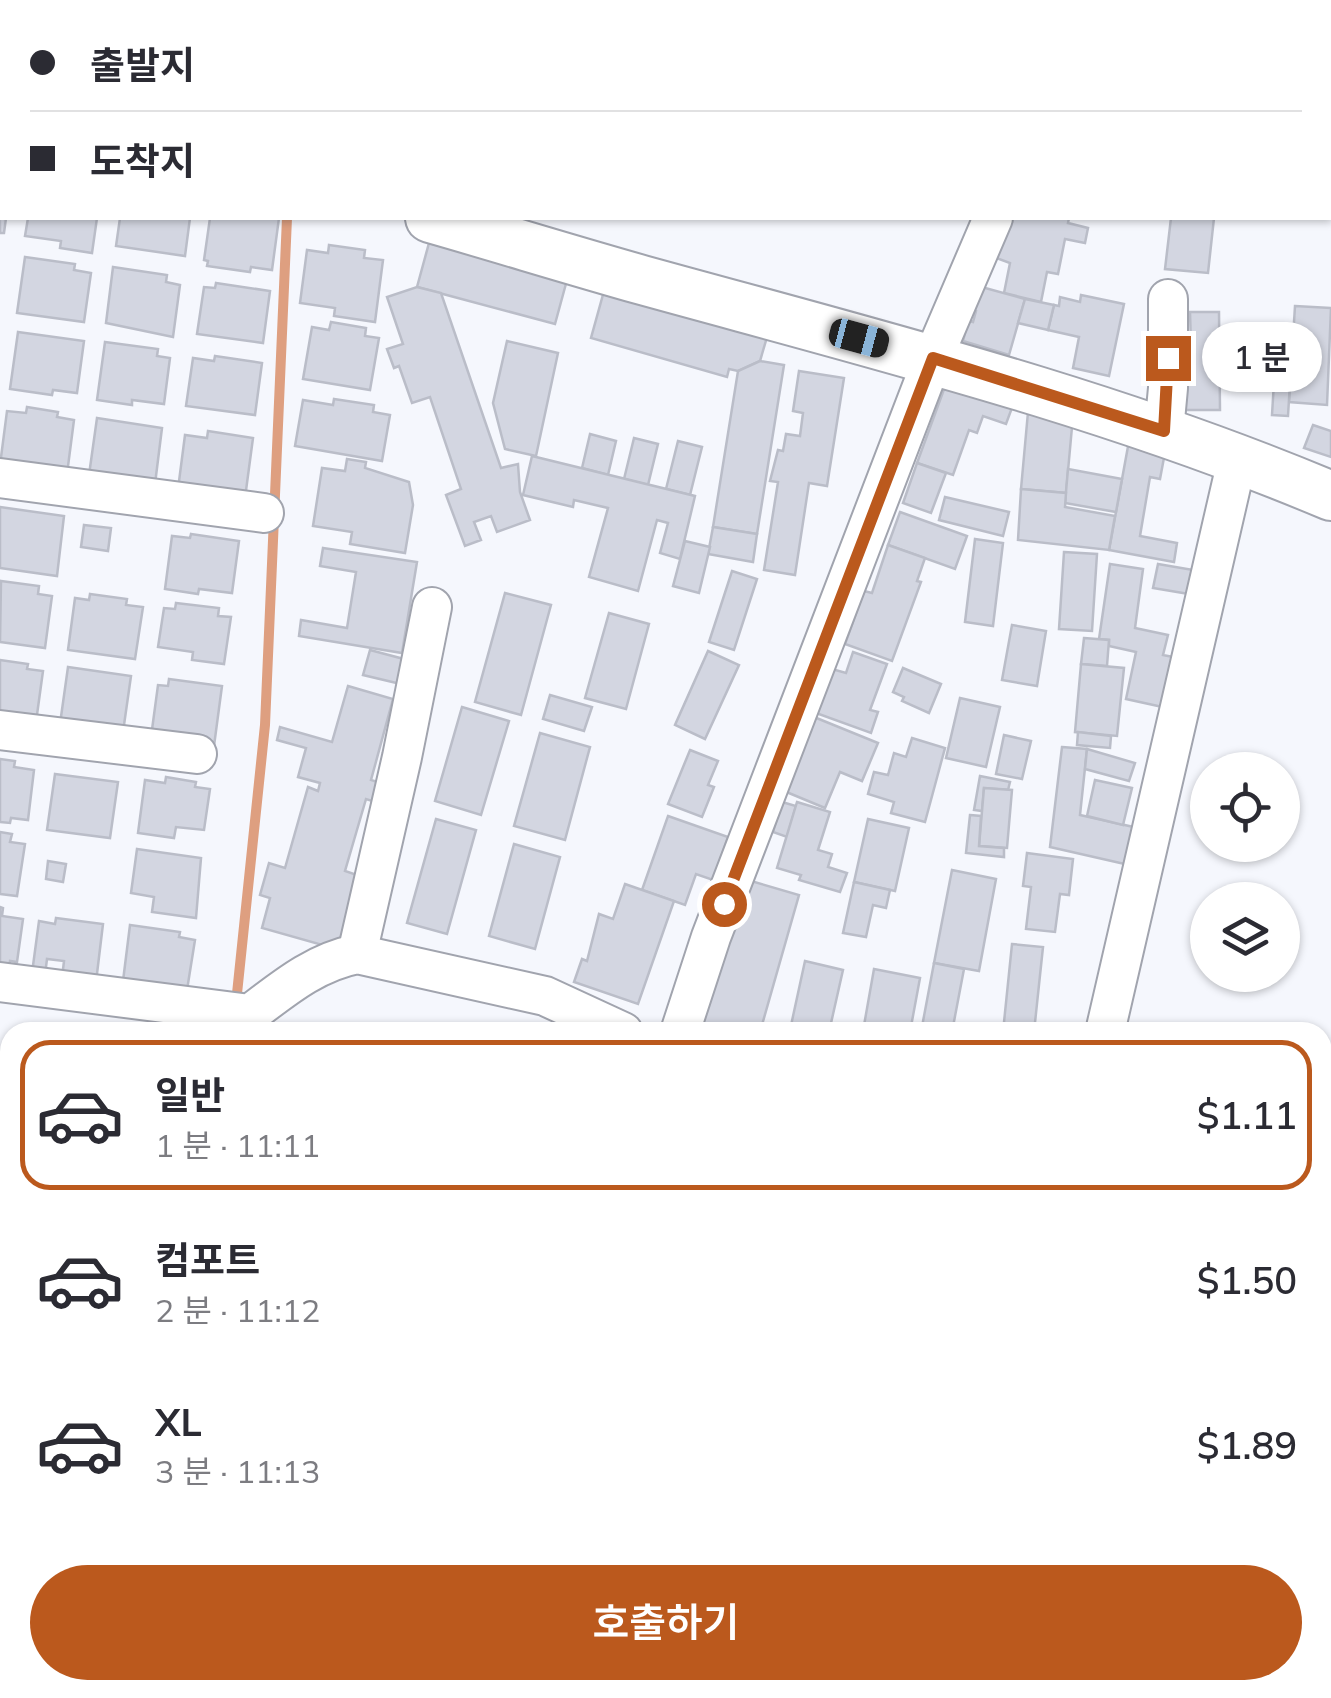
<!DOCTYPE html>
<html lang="ko">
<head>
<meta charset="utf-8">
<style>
  body { margin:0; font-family:Mulish,"Noto Sans KR",sans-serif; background:#f7f7f7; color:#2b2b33; height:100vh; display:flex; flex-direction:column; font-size:38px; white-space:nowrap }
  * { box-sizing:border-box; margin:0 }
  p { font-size:32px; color:#7c7c81 }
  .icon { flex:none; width:55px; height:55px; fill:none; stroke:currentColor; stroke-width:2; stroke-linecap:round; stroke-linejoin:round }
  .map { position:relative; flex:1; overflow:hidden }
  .panel { position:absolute; left:0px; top:1022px; width:1332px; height:678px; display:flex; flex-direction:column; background:#fff; border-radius:30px 30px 0 0; box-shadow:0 2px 8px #0004 }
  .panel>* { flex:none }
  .hud { position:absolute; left:0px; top:0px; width:1332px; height:220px; box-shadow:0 2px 8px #0004; display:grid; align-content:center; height:220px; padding:0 30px; background:#fff }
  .buttons { position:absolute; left:1190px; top:752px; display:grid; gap:20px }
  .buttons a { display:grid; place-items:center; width:110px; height:110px; border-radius:50%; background:#fff; box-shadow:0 2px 8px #0004; font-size:50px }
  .end { position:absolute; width:45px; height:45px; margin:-22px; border:12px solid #bb591d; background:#fff; box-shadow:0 0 0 5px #fff }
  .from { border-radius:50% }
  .bubble { position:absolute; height:70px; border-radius:35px; background:#fff; box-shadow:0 2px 8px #0004; font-size:32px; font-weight:600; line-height:70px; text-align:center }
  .car { position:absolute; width:30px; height:60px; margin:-30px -15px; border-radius:12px; box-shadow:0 0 8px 2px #0007; background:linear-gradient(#222 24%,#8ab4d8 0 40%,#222 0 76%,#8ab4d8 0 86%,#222 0) }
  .hud b { display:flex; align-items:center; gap:35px; height:95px; font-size:38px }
  .hud b+b { border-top:2px solid #e1e1e2 }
  .hud i { width:25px; height:25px; background:#2b2b33 }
  ul { padding:18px 0 0; list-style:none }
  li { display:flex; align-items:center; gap:30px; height:150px; margin:0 20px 15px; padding:0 10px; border:5px solid transparent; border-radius:30px }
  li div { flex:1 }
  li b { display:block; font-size:38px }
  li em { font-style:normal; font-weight:600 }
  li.active { border-color:#bb591d }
  li>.icon { width:90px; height:90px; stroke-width:1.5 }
  .cta { display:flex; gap:20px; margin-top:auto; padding:20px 30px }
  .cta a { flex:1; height:115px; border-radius:60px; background:#bb591d; color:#fff; font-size:40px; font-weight:600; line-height:115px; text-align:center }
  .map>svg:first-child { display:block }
</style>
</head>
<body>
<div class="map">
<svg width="1331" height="1698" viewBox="0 0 1331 1698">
  <rect width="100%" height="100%" fill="#f5f7fd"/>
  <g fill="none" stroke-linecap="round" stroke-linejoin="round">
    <g stroke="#de9f80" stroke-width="10">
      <path d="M 172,2 L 174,0"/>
      <path d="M 233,1032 L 265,725 L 287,218"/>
      <path d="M 75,1698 L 79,1690"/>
    </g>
  </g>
  <g fill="#d3d6e1" stroke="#babdc8" stroke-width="2.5">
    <path d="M 0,177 L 2,218 L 6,218 L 4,233 L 0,233 Z"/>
    <path d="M 28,218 L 97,218 L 92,253 L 60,248 L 61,241 L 25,236 Z"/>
    <path d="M 120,218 L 190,218 L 185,256 L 116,246 Z"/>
    <path d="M 210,218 L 279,218 L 272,270 L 251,267 L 250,272 L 207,266 L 208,261 L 204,260 Z"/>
    <path d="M 1003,218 L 1069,218 L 1068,223 L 1088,228 L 1085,243 L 1065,239 L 1058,274 L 1047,272 L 1041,302 L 1004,293 L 1010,263 L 991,256 Z"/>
    <path d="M 1171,218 L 1214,218 L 1208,273 L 1165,269 Z"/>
    <path d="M 429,243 L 567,280 L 555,324 L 417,287 Z"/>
    <path d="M 329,245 L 365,250 L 364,258 L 383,260 L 375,322 L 334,316 L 335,308 L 300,303 L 307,250 L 328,253 Z"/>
    <path d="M 25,257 L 75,264 L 74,270 L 91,273 L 84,322 L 17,313 Z"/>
    <path d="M 113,267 L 167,275 L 166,282 L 180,285 L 173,337 L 106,323 Z"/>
    <path d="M 216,283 L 270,291 L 263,343 L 197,334 L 204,287 L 215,288 Z"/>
    <path d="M 978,286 L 1025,299 L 1009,355 L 963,341 L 968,321 L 973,322 L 976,311 L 972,309 Z"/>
    <path d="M 417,287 L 441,293 L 501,468 L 518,464 L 520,492 L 530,520 L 497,532 L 491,516 L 474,522 L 481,540 L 465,546 L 446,495 L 461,489 L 430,397 L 412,403 L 399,366 L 394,368 L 387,349 L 403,344 L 387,297 Z"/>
    <path d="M 604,291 L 767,337 L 760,361 L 738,371 L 729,369 L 727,377 L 591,338 Z"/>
    <path d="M 1081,295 L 1124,304 L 1109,376 L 1073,368 L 1079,337 L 1048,330 L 1054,305 L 1059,306 L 1060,297 L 1080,302 Z"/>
    <path d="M 1025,299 L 1054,305 L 1048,330 L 1018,323 Z"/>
    <path d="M 1295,306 L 1331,308 L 1327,405 L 1289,402 Z"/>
    <path d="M 1190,312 L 1219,312 L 1220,410 L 1182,410 L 1182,346 L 1191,346 Z"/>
    <path d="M 331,322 L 366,328 L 365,336 L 379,338 L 370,390 L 303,379 L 312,327 L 329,330 Z"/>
    <path d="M 18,332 L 84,341 L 77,393 L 53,390 L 52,395 L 10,389 Z"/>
    <path d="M 507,341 L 558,353 L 536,456 L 505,449 L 493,403 Z"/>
    <path d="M 105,342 L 158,349 L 157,356 L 170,358 L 164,404 L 132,400 L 132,405 L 97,400 Z"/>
    <path d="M 215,356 L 262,363 L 255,415 L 186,406 L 193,358 L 214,361 Z"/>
    <path d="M 760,361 L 784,365 L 757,534 L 713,527 L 738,371 Z"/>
    <path d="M 1275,365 L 1291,366 L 1288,416 L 1272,415 Z"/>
    <path d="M 799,371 L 844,378 L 827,486 L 809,483 L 795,575 L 764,570 L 778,482 L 770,481 L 778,450 L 783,451 L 786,434 L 800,436 L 803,413 L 793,411 Z"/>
    <path d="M 947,381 L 1013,405 L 1006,424 L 983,416 L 977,433 L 969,430 L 953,475 L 917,463 Z"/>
    <path d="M 334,399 L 374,405 L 373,412 L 390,415 L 382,461 L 295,446 L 303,400 L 333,405 Z"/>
    <path d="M 27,407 L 58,412 L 57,417 L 74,420 L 67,474 L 0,465 L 7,411 L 26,413 Z"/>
    <path d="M 1028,412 L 1073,416 L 1066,493 L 1021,489 Z"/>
    <path d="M 97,418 L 162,428 L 155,484 L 89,475 Z"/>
    <path d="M 1313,425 L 1331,431 L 1331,457 L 1304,448 Z"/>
    <path d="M 208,431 L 253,438 L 245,498 L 178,489 L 185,435 L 207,438 Z"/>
    <path d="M 590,434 L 616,441 L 608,475 L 582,468 Z"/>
    <path d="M 634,438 L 658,444 L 648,485 L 624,479 Z"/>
    <path d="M 678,441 L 702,447 L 690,495 L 666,489 Z"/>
    <path d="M 1129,441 L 1166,447 L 1160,479 L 1150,477 L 1140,536 L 1177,543 L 1174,562 L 1109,550 Z"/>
    <path d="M 532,456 L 695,496 L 680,559 L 660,553 L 668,523 L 657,520 L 638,591 L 589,577 L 608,508 L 574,500 L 573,507 L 523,495 Z"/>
    <path d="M 347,459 L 366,462 L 365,468 L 409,482 L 413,505 L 405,553 L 350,544 L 352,532 L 313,526 L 322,468 L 345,471 Z"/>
    <path d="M 917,463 L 946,473 L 931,513 L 903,503 Z"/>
    <path d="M 1068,469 L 1122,479 L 1116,512 L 1065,503 Z"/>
    <path d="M 1021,489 L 1066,493 L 1065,507 L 1115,516 L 1109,550 L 1018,540 Z"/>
    <path d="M 945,497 L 1009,512 L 1003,536 L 939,520 Z"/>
    <path d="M 0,507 L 64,516 L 57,576 L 0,568 Z"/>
    <path d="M 900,512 L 967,536 L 955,569 L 888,545 Z"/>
    <path d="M 84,525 L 111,528 L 108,551 L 81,547 Z"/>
    <path d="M 713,527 L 757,534 L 753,562 L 708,554 Z"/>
    <path d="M 191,534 L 239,541 L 232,593 L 199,589 L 198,594 L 165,589 L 172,536 L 190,538 Z"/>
    <path d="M 975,539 L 1003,543 L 993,626 L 965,622 Z"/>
    <path d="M 685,541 L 710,547 L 699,593 L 673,586 Z"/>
    <path d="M 888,545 L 925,558 L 917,581 L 921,582 L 892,661 L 845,644 L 864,591 L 872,593 Z"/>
    <path d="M 323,548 L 417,562 L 402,653 L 299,636 L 301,620 L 347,628 L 356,572 L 320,566 Z"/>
    <path d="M 1064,552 L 1097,554 L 1092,631 L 1059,629 Z"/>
    <path d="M 1110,564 L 1143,569 L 1135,628 L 1168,635 L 1163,655 L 1178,658 L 1167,708 L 1126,699 L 1136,652 L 1109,646 L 1109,640 L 1099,639 Z"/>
    <path d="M 1158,564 L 1199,571 L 1195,595 L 1153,588 Z"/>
    <path d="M 732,571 L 757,579 L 734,650 L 709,642 Z"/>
    <path d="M 1,581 L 39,586 L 38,594 L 52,596 L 45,648 L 0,642 Z"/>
    <path d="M 505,593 L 551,605 L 521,715 L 475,702 Z"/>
    <path d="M 90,594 L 127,599 L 126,605 L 143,607 L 135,659 L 68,650 L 75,598 L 89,600 Z"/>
    <path d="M 176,603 L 219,608 L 218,616 L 231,617 L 224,664 L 192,660 L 193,652 L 158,647 L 164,608 L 175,609 Z"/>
    <path d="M 609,613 L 649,624 L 626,709 L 585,698 Z"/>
    <path d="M 1012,625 L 1046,631 L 1037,686 L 1002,680 Z"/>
    <path d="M 1084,638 L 1109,640 L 1107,666 L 1081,664 Z"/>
    <path d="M 370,650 L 415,662 L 409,686 L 363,675 Z"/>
    <path d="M 708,651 L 739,665 L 705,739 L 675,725 Z"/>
    <path d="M 853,652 L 887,664 L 870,710 L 878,712 L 871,733 L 816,713 L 832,669 L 846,673 Z"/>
    <path d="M 0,660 L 28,664 L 27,669 L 43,671 L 36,722 L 0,717 Z"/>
    <path d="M 1081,664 L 1124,668 L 1117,736 L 1075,732 Z"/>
    <path d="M 68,667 L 131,676 L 123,732 L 60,724 Z"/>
    <path d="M 903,668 L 941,684 L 929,713 L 902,701 L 904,697 L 893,692 Z"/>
    <path d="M 169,679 L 222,686 L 214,746 L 151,737 L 158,685 L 168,686 Z"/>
    <path d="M 348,686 L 393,699 L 371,780 L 387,785 L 382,804 L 366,799 L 345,871 L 360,876 L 340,950 L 262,928 L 270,898 L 260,895 L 269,863 L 285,868 L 308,787 L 318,791 L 320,783 L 298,777 L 306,748 L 277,740 L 280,727 L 332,742 Z"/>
    <path d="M 550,695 L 592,707 L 584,731 L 543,719 Z"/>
    <path d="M 960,698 L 1000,707 L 986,767 L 946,758 Z"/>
    <path d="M 462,707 L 509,721 L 481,815 L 435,801 Z"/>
    <path d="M 814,717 L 878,743 L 862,781 L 840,772 L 825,808 L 784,791 Z"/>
    <path d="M 1078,732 L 1111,736 L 1110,748 L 1077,745 Z"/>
    <path d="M 540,733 L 590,747 L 565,840 L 514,826 Z"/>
    <path d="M 1004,735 L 1031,741 L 1022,779 L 996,774 Z"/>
    <path d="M 912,738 L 945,748 L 925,822 L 891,813 L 894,802 L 868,794 L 874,772 L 888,775 L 894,753 L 906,757 Z"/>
    <path d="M 1062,747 L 1087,749 L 1080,815 L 1138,828 L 1129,865 L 1050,847 Z"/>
    <path d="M 1087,749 L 1135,763 L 1129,781 L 1085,769 Z"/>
    <path d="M 690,750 L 718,761 L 708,785 L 714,787 L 702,817 L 668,804 Z"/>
    <path d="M 0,759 L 15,761 L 14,767 L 34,770 L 28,820 L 11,818 L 10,823 L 0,822 Z"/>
    <path d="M 55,774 L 118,782 L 110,838 L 47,830 Z"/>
    <path d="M 980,776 L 1010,782 L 1008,790 L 984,788 L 982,811 L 974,810 Z"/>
    <path d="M 166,777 L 196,782 L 195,787 L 210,789 L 204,830 L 176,827 L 174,838 L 138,833 L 145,780 L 165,783 Z"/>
    <path d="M 1095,780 L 1132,788 L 1123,825 L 1087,816 Z"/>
    <path d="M 984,788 L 1012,790 L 1007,848 L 979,846 Z"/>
    <path d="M 782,802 L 796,806 L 787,837 L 773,832 Z"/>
    <path d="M 797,802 L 830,812 L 818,850 L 832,854 L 828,867 L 847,873 L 840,892 L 799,880 L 801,875 L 777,868 Z"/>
    <path d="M 970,815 L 981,816 L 979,846 L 1004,848 L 1004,857 L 966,853 Z"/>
    <path d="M 668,816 L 728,837 L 713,880 L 696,874 L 685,905 L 642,890 Z"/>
    <path d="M 436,819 L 476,830 L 447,934 L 407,923 Z"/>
    <path d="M 868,819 L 909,828 L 895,891 L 854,882 Z"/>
    <path d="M 0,832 L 12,834 L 10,842 L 25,844 L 17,896 L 0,894 Z"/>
    <path d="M 514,844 L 560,857 L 535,949 L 489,936 Z"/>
    <path d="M 137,849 L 201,858 L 196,918 L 152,912 L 154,897 L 131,893 Z"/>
    <path d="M 1027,853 L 1073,859 L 1069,895 L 1060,894 L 1055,932 L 1026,929 L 1031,887 L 1023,886 Z"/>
    <path d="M 48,861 L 66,864 L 63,882 L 46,879 Z"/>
    <path d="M 952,870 L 996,879 L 979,971 L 934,963 Z"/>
    <path d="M 751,881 L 799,895 L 760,1032 L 717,1032 L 695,1026 Z"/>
    <path d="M 854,882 L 890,890 L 886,908 L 873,905 L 866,937 L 843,933 Z"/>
    <path d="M 625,884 L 674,901 L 638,1004 L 574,982 L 582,959 L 587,961 L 599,914 L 613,919 Z"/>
    <path d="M 0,907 L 3,908 L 2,916 L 23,919 L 17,962 L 10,961 L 8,972 L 0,971 Z"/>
    <path d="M 56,918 L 103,924 L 96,982 L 62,978 L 64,961 L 47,959 L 45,975 L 32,973 L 39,921 L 55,924 Z"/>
    <path d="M 130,925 L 180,932 L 179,937 L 195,940 L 187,990 L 123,981 Z"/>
    <path d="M 1012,944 L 1043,947 L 1034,1032 L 1003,1032 Z"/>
    <path d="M 805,961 L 843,970 L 829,1032 L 790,1030 Z"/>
    <path d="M 934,963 L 964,969 L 952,1032 L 921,1032 Z"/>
    <path d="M 874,969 L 920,978 L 910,1032 L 863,1031 Z"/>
    <path d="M 10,1169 L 10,1225 L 2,1224 Z"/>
    <path d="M 0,1259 L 10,1260 L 10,1321 L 0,1319 Z"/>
  </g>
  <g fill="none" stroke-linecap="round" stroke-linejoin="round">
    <g stroke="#a1a4ae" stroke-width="42">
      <g id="minor">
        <path d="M 1164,431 L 1168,388 L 1168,299"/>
        <path d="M 0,478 L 264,513"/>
        <path d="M 0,730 L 197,754"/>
        <path d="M 357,954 L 402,757 L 432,607"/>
        <path d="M 0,982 L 250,1014 C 283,989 315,962 357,954 L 545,996 L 623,1032"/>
        <path d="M 680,1032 L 711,937 L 933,358 L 993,218"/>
        <path d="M 1105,1032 L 1238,456"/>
        <path d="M 479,1698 L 482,1690"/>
      </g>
    </g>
    <g stroke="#a1a4ae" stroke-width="52">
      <g id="tertiary">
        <path d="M 0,129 L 2,129"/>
        <path d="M 430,218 C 500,238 571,260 642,280 C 874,344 1108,402 1331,496"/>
      </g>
    </g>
    <use href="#minor" stroke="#fff" stroke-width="38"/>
    <use href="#tertiary" stroke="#fff" stroke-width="48"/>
  </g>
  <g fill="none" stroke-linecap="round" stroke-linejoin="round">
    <path stroke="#bb591d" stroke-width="12" d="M 724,904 L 933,358 L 1164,431 L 1168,358"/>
  </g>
</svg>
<div class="buttons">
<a><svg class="icon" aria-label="locate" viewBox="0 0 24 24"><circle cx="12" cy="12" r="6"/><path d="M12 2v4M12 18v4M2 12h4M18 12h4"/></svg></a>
<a><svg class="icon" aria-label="layers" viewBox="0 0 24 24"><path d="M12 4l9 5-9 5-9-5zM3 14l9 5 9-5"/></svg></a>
</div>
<i class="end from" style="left:724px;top:904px"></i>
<i class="end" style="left:1168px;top:358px"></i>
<div class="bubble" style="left:1202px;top:322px;width:120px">1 분</div>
<i class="car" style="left:859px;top:338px;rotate:105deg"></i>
<div class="hud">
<b><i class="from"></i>출발지</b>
<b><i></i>도착지</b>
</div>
<section class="panel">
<ul>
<li class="active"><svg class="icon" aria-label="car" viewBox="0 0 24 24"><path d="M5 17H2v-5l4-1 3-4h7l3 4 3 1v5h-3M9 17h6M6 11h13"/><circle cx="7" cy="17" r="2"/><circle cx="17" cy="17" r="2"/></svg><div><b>일반</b><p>1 분 · 11:11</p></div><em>$1.11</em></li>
<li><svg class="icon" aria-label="car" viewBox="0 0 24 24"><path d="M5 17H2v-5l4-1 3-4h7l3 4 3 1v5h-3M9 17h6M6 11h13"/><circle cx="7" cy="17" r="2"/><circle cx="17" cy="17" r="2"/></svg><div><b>컴포트</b><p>2 분 · 11:12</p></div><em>$1.50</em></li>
<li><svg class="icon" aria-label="car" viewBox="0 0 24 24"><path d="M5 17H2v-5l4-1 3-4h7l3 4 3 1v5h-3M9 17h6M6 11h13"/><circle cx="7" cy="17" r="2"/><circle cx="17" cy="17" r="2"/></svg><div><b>XL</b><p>3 분 · 11:13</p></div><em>$1.89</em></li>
</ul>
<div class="cta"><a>호출하기</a></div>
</section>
</div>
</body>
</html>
